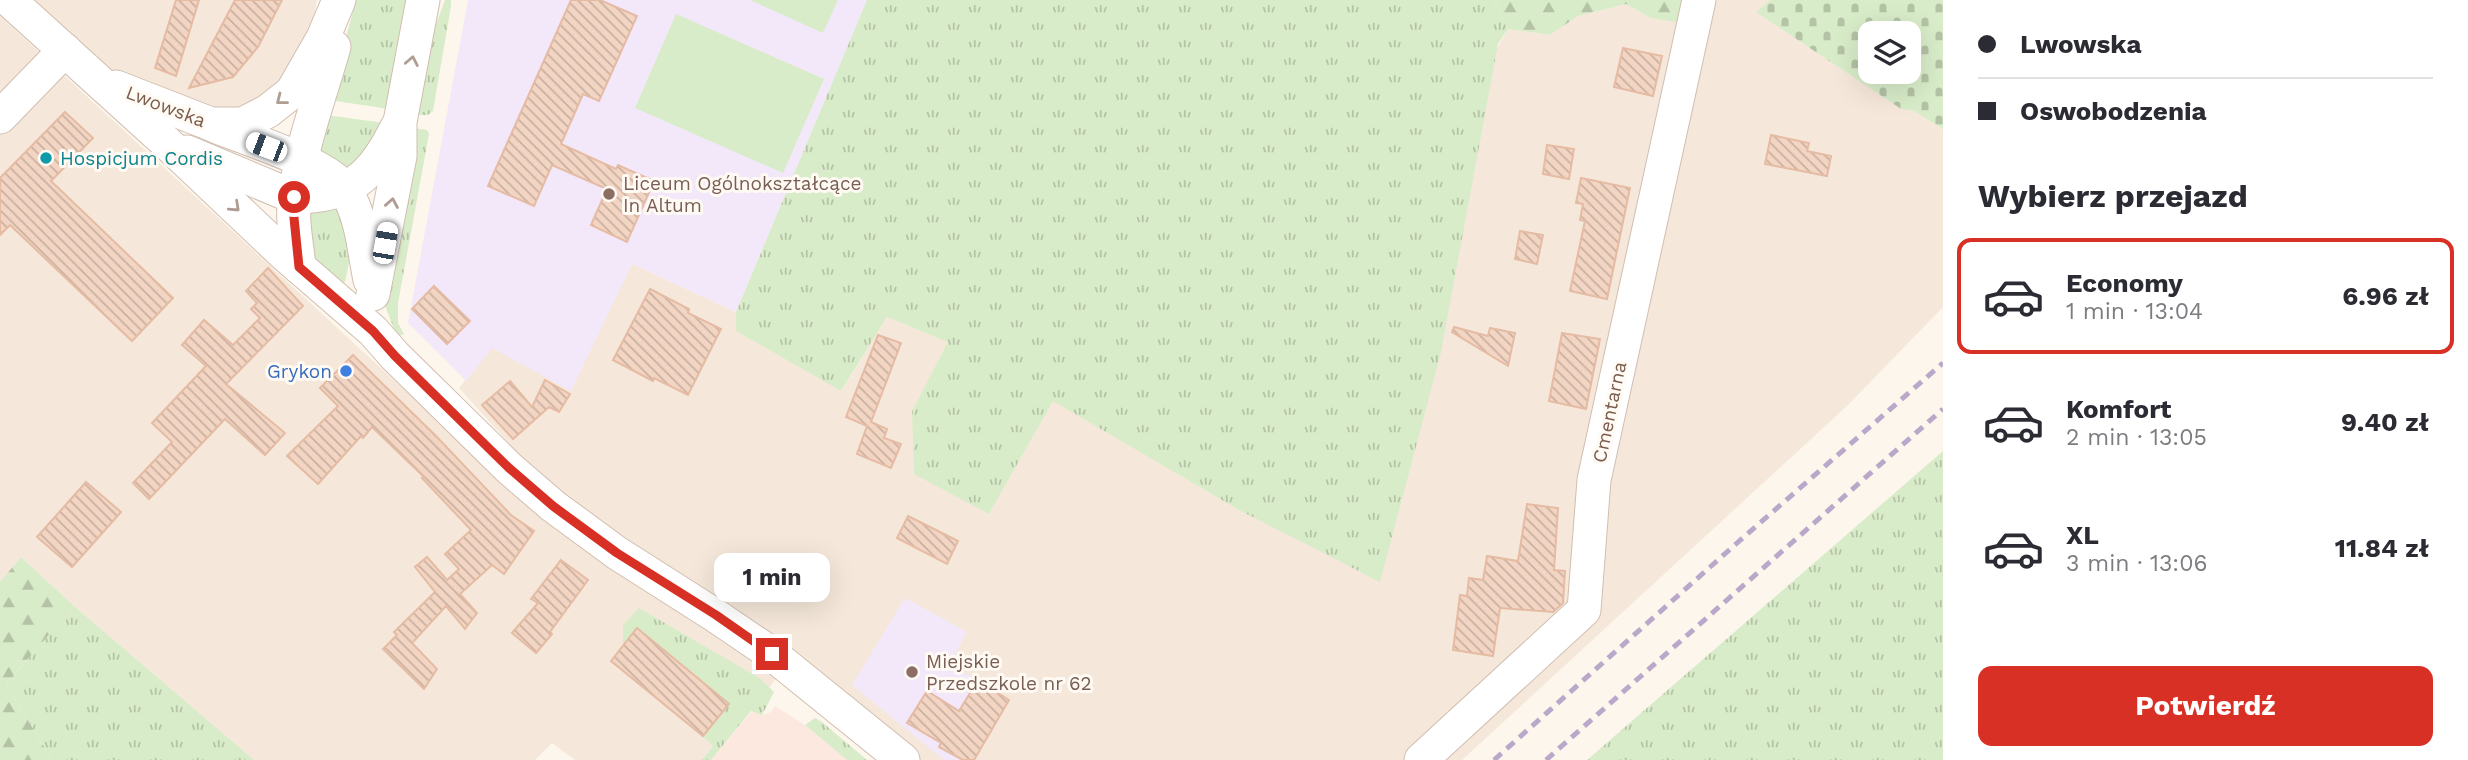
<!DOCTYPE html>
<html lang="pl">
<head>
<meta charset="utf-8">
<style>
  body { margin:0; font-family:"Work Sans",sans-serif; background:#f7f7f7; color:#2b2b33; height:100vh; display:flex; flex-direction:column; font-size:26px; white-space:nowrap }
  * { box-sizing:border-box; margin:0 }
  p { font-size:23px; color:#7c7c81 }
  .icon { flex:none; width:38px; height:38px; fill:none; stroke:currentColor; stroke-width:2; stroke-linecap:round; stroke-linejoin:round }
  .map { position:relative; flex:1; overflow:hidden }
  .panel { display:flex; flex-direction:column; background:#fff; width:525px }
  .panel>* { flex:none }
  .guide { display:grid; align-content:center; height:154px; padding:0 35px; background:#fff }
  .buttons { position:absolute; left:1858px; top:21px; display:grid; gap:14px }
  .buttons a { display:grid; place-items:center; width:63px; height:63px; border-radius:14px; background:#fff; box-shadow:0 7px 28px #0002; font-size:35px }
  .end { position:absolute; width:32px; height:32px; margin:-16px; border:9px solid #d93025; background:#fff; box-shadow:0 0 0 4px #fff }
  .from { border-radius:50% }
  .bubble { position:absolute; height:49px; border-radius:14px; background:#fff; box-shadow:0 7px 28px #0002; font-size:23px; font-weight:700; line-height:49px; text-align:center }
  .car { position:absolute; width:21px; height:42px; margin:-21px -10px; border-radius:9px; box-shadow:0 0 5px 2px #0007; background:linear-gradient(#fff 24%,#345 0 40%,#fff 0 76%,#345 0 86%,#fff 0) }
  .guide b { display:flex; align-items:center; gap:24px; height:66px; font-size:26px }
  .guide b+b { border-top:2px solid #e1e1e2 }
  .guide i { width:18px; height:18px; background:#2b2b33 }
  ul { padding:0; list-style:none }
  li { display:flex; align-items:center; gap:21px; height:116px; margin:0 14px 10px; padding:0 21px; border:4px solid transparent; border-radius:14px }
  li div { flex:1 }
  li b { display:block; font-size:26px }
  li em { font-style:normal; font-weight:700 }
  li.current { border-color:#d93025 }
  li>.icon { width:63px; height:63px; stroke-width:1.5 }
  h2 { padding:0 35px; font-size:32px; line-height:84px }
  .cta { display:flex; gap:14px; margin-top:auto; padding:14px 35px }
  .cta a { flex:1; height:80px; border-radius:14px; background:#d93025; color:#fff; font-size:28px; font-weight:700; line-height:80px; text-align:center }
  main { display:flex; flex:1; min-height:0 }
  .map>svg:first-child { display:block }
</style>
</head>
<body>
<main>
<div class="map">
<svg width="1943" height="760" viewBox="0 0 1943 760">
  <defs>
    <pattern id="grass-tufts" width="24" height="20" patternUnits="userSpaceOnUse" patternTransform="scale(1.75)"><rect width="24" height="20" fill="#d8ecc9"/><path d="M3 7l-1-3M5 7V3M7 7l1-3M15 17l-1-3M17 17v-4M19 17l1-3" fill="none" stroke="#b4c2a5"/></pattern>
    <pattern id="forest-firs" width="22" height="20" patternUnits="userSpaceOnUse" patternTransform="scale(1.75)"><rect width="22" height="20" fill="#d8ecc9"/><path d="M5 1l3.5 6h-7zM16 11l3.5 6h-7z" fill="#b4c2a5"/></pattern>
    <pattern id="cemetery-stones" width="16" height="16" patternUnits="userSpaceOnUse" patternTransform="scale(1.75)"><rect width="16" height="16" fill="#d8ecc9"/><path d="M2 7V4a2 2 0 0 1 4 0v3zM10 15v-3a2 2 0 0 1 4 0v3z" fill="#b4c2a5"/></pattern>
    <pattern id="building-back-hatch" width="6" height="6" patternUnits="userSpaceOnUse" patternTransform="scale(1.75)"><rect width="6" height="6" fill="#f3d5c3"/><path d="M-1 5l2 2M0 0l6 6M5-1l2 2" fill="none" stroke="#cab0a1"/></pattern>
  </defs>
  <rect width="100%" height="100%" fill="#fdf6ec"/>
  <g fill="#f5e8da">
    <path d="M 26,0 L 317,0 L 308,44 L 295,73 L 248,110 L 218,110 L 113,70 L 82,51 Z"/>
    <path d="M 1690,0 L 1770,0 L 1757,12 L 1901,109 L 1914,111 L 1943,128 L 1943,307 L 1848,405 L 1462,760 L 916,760 L 562,502 L 459,388 L 492,347 L 619,290 L 632,264 L 736,312 L 736,331 L 842,390 L 887,317 L 949,342 L 912,411 L 989,514 L 1053,400 L 1239,510 L 1508,29 L 1550,35 L 1578,16 L 1626,4 L 1651,18 Z"/>
    <path d="M 0,16 L 452,434 L 780,674 L 710,760 L 575,760 L 552,743 L 535,760 L 254,760 L 74,606 L 21,557 L 0,582 Z"/>
  </g>
  <path fill="#fde8e0" d="M 775,706 L 805,725 L 847,760 L 711,760 L 752,711 L 763,715 L 771,712 Z"/>
  <g fill="#f3e8fa">
    <path d="M 468,0 L 867,0 L 736,312 L 632,264 L 571,391 L 492,348 L 466,381 L 408,323 Z"/>
    <path d="M 905,598 L 967,632 L 950,664 L 1009,699 L 974,760 L 944,760 L 852,685 Z"/>
  </g>
  <g fill="url(#grass-tufts)">
    <path d="M 356,0 L 409,0 L 389,109 L 329,100 Z"/>
    <path d="M 445,0 L 451,0 L 451,6 L 433,111 L 428,115 L 416,115 L 426,51 Z"/>
    <path d="M 867,0 L 1494,0 L 1508,29 L 1498,44 L 1441,352 L 1380,582 L 1239,510 L 1053,401 L 989,514 L 914,474 L 912,411 L 948,342 L 887,317 L 841,391 L 736,331 L 736,312 Z"/>
    <path d="M 325,115 L 385,123 L 380,138 L 347,168 L 317,150 Z"/>
    <path d="M 412,128 L 427,130 L 429,134 L 398,303 L 398,323 L 404,334 L 397,337 L 384,303 Z"/>
    <path d="M 331,201 L 342,214 L 350,258 L 345,282 L 338,288 L 312,264 L 301,208 Z"/>
    <path d="M 1943,451 L 1943,760 L 1587,760 Z"/>
    <path d="M 74,606 L 254,760 L 52,760 L 6,684 Z"/>
    <path d="M 639,608 L 761,679 L 774,692 L 762,715 L 751,711 L 711,760 L 702,760 L 713,746 L 703,736 L 729,704 L 638,629 L 623,646 L 623,625 Z"/>
    <path d="M 815,718 L 822,722 L 867,760 L 847,760 L 805,725 Z"/>
  </g>
  <g fill="url(#forest-firs)">
    <path d="M 1494,0 L 1690,0 L 1676,22 L 1651,18 L 1626,4 L 1578,16 L 1550,35 L 1508,29 Z"/>
    <path d="M 21,557 L 74,606 L 6,684 L 52,760 L 0,760 L 0,582 Z"/>
  </g>
  <path fill="url(#cemetery-stones)" fill-rule="evenodd" d="M 1770,0 L 1943,0 L 1943,129 L 1914,111 L 1901,109 L 1756,12 ZM 1871,33 L 1909,33 L 1909,72 L 1871,72 Z"/>
  <g fill="#d8ecc9">
    <path d="M 750,0 L 838,0 L 823,33 Z"/>
    <path d="M 676,14 L 824,79 L 783,173 L 635,108 Z"/>
  </g>
  <g fill="url(#building-back-hatch)" stroke="#e6bba3" stroke-width="2">
    <path d="M 176,0 L 199,0 L 176,76 L 155,68 Z"/>
    <path d="M 235,0 L 282,0 L 258,47 L 233,77 L 189,88 Z"/>
    <path d="M 571,0 L 600,0 L 637,16 L 599,101 L 583,94 L 561,144 L 616,169 L 618,165 L 654,181 L 627,242 L 591,225 L 607,189 L 552,165 L 534,206 L 488,186 Z"/>
    <path d="M 1623,48 L 1662,56 L 1653,96 L 1614,87 Z"/>
    <path d="M 65,112 L 93,138 L 51,181 L 173,298 L 132,341 L 10,225 L 0,235 L 0,178 Z"/>
    <path d="M 1771,135 L 1809,143 L 1807,151 L 1831,156 L 1827,176 L 1765,164 Z"/>
    <path d="M 1547,145 L 1574,149 L 1569,179 L 1543,174 Z"/>
    <path d="M 1581,178 L 1630,188 L 1607,299 L 1570,291 L 1585,221 L 1580,220 L 1583,204 L 1576,203 Z"/>
    <path d="M 1520,231 L 1543,235 L 1537,264 L 1515,259 Z"/>
    <path d="M 268,268 L 303,306 L 226,384 L 285,433 L 265,455 L 225,419 L 149,499 L 133,483 L 172,442 L 152,423 L 206,366 L 182,345 L 204,320 L 233,345 L 260,318 L 251,309 L 257,303 L 246,291 Z"/>
    <path d="M 434,286 L 470,321 L 447,344 L 412,309 Z"/>
    <path d="M 650,289 L 689,309 L 688,313 L 721,329 L 688,395 L 654,378 L 653,381 L 613,360 Z"/>
    <path d="M 1454,327 L 1488,336 L 1490,328 L 1515,333 L 1508,366 L 1452,332 Z"/>
    <path d="M 1562,333 L 1600,339 L 1586,409 L 1549,401 Z"/>
    <path d="M 878,335 L 901,343 L 871,422 L 887,429 L 884,438 L 901,444 L 891,468 L 857,454 L 867,426 L 846,417 Z"/>
    <path d="M 353,355 L 436,436 L 511,515 L 534,531 L 504,574 L 492,565 L 460,594 L 477,613 L 465,629 L 446,606 L 412,643 L 437,669 L 424,689 L 383,649 L 397,635 L 394,632 L 435,592 L 415,567 L 427,557 L 447,580 L 459,569 L 445,554 L 471,530 L 422,478 L 424,477 L 372,427 L 363,438 L 361,436 L 318,484 L 287,456 L 338,406 L 320,388 Z"/>
    <path d="M 545,380 L 570,394 L 559,412 L 549,407 L 513,439 L 482,405 L 510,381 L 532,407 Z"/>
    <path d="M 86,482 L 121,512 L 72,567 L 37,537 Z"/>
    <path d="M 1527,504 L 1558,508 L 1554,570 L 1565,571 L 1563,603 L 1553,612 L 1500,608 L 1493,656 L 1453,650 L 1460,595 L 1467,596 L 1469,578 L 1483,580 L 1487,556 L 1518,561 Z"/>
    <path d="M 908,516 L 958,541 L 947,564 L 897,538 Z"/>
    <path d="M 561,560 L 588,580 L 550,632 L 552,634 L 536,653 L 512,633 L 538,603 L 531,599 Z"/>
    <path d="M 637,628 L 729,704 L 703,736 L 611,661 Z"/>
    <path d="M 978,680 L 1009,700 L 974,760 L 963,760 L 939,747 L 941,743 L 907,723 L 927,691 L 959,711 Z"/>
  </g>
  <g fill="none" stroke-linecap="round" stroke-linejoin="round">
    <g stroke="#d1beb0" stroke-width="35">
      <g id="minor">
        <path d="M 9,0 L 168,144 L 283,253 L 373,331 L 395,356 L 509,468 L 553,506 L 617,553 L 716,616 L 772,654 L 903,760"/>
        <path d="M 116,87 L 211,124 L 243,124 L 268,111 L 292,92 L 323,38 L 339,0"/>
        <path d="M 0,117 L 65,50"/>
        <path d="M 215,126 C 246,139 330,164 346,191 C 362,217 364,251 370,280"/>
        <path d="M 187,152 L 294,197 C 351,197 373,176 397,127"/>
        <path d="M 299,267 C 297,244 291,219 295,196 C 301,146 320,96 334,47"/>
        <path d="M 373,294 L 400,156 L 400,122 L 423,0"/>
        <path d="M 1421,760 L 1584,610 L 1594,480 L 1699,0"/>
      </g>
    </g>
    <use href="#minor" stroke="#fff" stroke-width="33"/>
    <g stroke="#b9a8c9" stroke-width="5" stroke-dasharray="10 7" stroke-linecap="butt">
      <path d="M 1494,760 L 1737,543 L 1943,363"/>
      <path d="M 1546,760 L 1943,409"/>
    </g>
  </g>
  <defs><path id="oneway-chevron" d="M-2-3.5L2.5 0L-2 3.5" fill="none" stroke-width="1.6" stroke-linecap="round" stroke-linejoin="round" transform="scale(1.75)"/></defs>
  <g stroke="#af9d94">
    <use href="#oneway-chevron" transform="translate(412 61) rotate(-79)"/>
    <use href="#oneway-chevron" transform="translate(281 100) rotate(142)"/>
    <use href="#oneway-chevron" transform="translate(392 203) rotate(-80)"/>
    <use href="#oneway-chevron" transform="translate(235 207) rotate(43)"/>
  </g>
  <g fill="none" stroke-linecap="round" stroke-linejoin="round">
    <path stroke="#d93025" stroke-width="9" d="M 294,197 L 294,218 L 299,267 L 373,331 L 395,356 L 509,468 L 553,506 L 617,553 L 716,615 L 772,654"/>
  </g>
  <circle fill="#0f9aa8" stroke="#fffaf3" stroke-width="2.5" cx="46" cy="158" r="7"/>
  <g fill="#8d6e63" stroke="#fffaf3" stroke-width="2.5">
    <circle cx="609" cy="194" r="7"/>
    <circle cx="912" cy="672" r="7"/>
  </g>
  <circle fill="#3f7fe0" stroke="#fffaf3" stroke-width="2.5" cx="346" cy="371" r="7"/>
  <g text-anchor="middle" stroke-width="6" stroke-linejoin="round" paint-order="stroke">
    <g font-size="19" fill="#7a5c4d" stroke="#fffaf3">
      <text transform="translate(166 106) rotate(21)" y="7">Lwowska</text>
      <text transform="translate(1609 412) rotate(-78)" y="7">Cmentarna</text>
    </g>
    <g font-size="19" fill="#0d838f" stroke="#fffaf3" text-anchor="start">
      <text x="60" y="165">Hospicjum Cordis</text>
    </g>
    <g font-size="19" fill="#785e54" stroke="#fffaf3" text-anchor="start">
      <text x="623" y="190">Liceum Ogólnokształcące<tspan x="623" dy="22">In Altum</tspan></text>
      <text x="926" y="668">Miejskie<tspan x="926" dy="22">Przedszkole nr 62</tspan></text>
    </g>
    <g font-size="19" fill="#366cbe" stroke="#fffaf3" text-anchor="end">
      <text x="332" y="378">Grykon</text>
    </g>
  </g>
</svg>
<div class="buttons">
<a><svg class="icon" aria-label="layers" viewBox="0 0 24 24"><path d="M12 4l9 5-9 5-9-5zM3 14l9 5 9-5"/></svg></a>
</div>
<i class="end from" style="left:294px;top:197px"></i>
<i class="end" style="left:772px;top:654px"></i>
<div class="bubble" style="left:714px;top:553px;width:116px">1 min</div>
<i class="car" style="left:266px;top:147px;rotate:291deg"></i>
<i class="car" style="left:385px;top:243px;rotate:10deg"></i>
</div>
<section class="panel">
<div class="guide">
<b><i class="from"></i>Lwowska</b>
<b><i></i>Oswobodzenia</b>
</div>
<h2>Wybierz przejazd</h2>
<ul>
<li class="current"><svg class="icon" aria-label="car" viewBox="0 0 24 24"><path d="M5 17H2v-5l4-1 3-4h7l3 4 3 1v5h-3M9 17h6M6 11h13"/><circle cx="7" cy="17" r="2"/><circle cx="17" cy="17" r="2"/></svg><div><b>Economy</b><p>1 min · 13:04</p></div><em>6.96 zł</em></li>
<li><svg class="icon" aria-label="car" viewBox="0 0 24 24"><path d="M5 17H2v-5l4-1 3-4h7l3 4 3 1v5h-3M9 17h6M6 11h13"/><circle cx="7" cy="17" r="2"/><circle cx="17" cy="17" r="2"/></svg><div><b>Komfort</b><p>2 min · 13:05</p></div><em>9.40 zł</em></li>
<li><svg class="icon" aria-label="car" viewBox="0 0 24 24"><path d="M5 17H2v-5l4-1 3-4h7l3 4 3 1v5h-3M9 17h6M6 11h13"/><circle cx="7" cy="17" r="2"/><circle cx="17" cy="17" r="2"/></svg><div><b>XL</b><p>3 min · 13:06</p></div><em>11.84 zł</em></li>
</ul>
<div class="cta"><a>Potwierdź</a></div>
</section>
</main>
</body>
</html>
